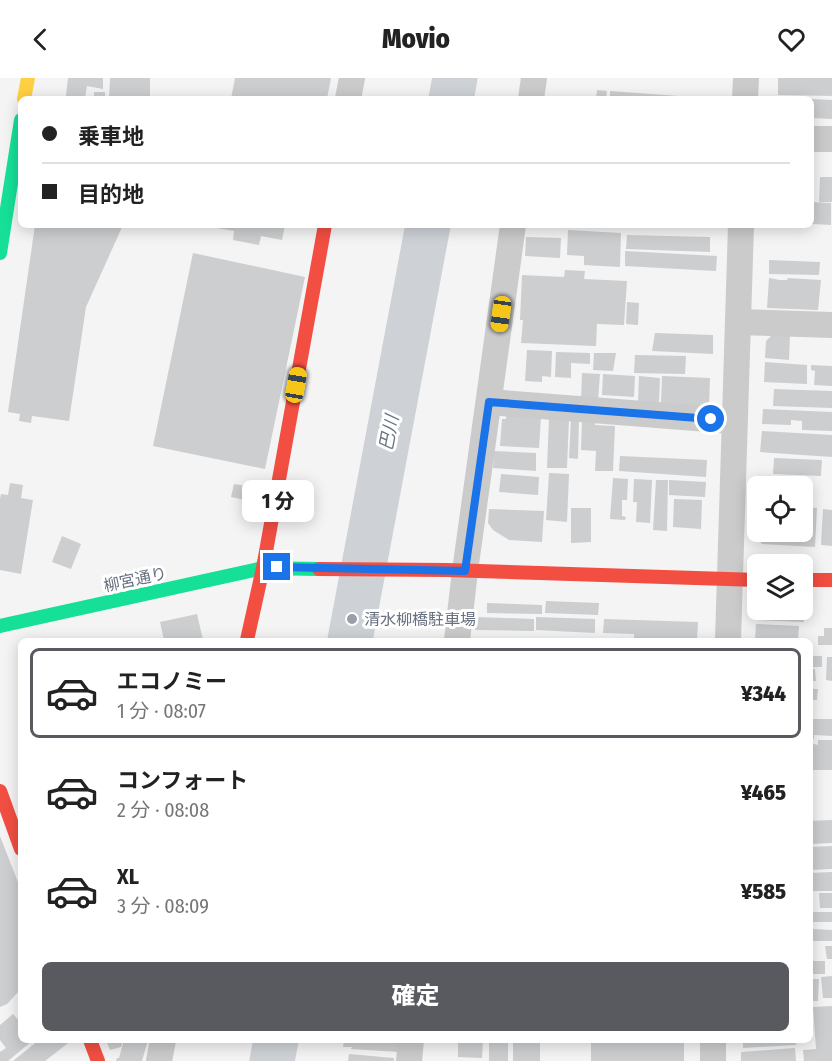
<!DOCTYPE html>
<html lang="ja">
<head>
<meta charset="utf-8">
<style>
  body { margin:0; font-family:"Fira Sans Condensed","Noto Sans JP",sans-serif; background:#f2f2f2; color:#222; height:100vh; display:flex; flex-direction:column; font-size:22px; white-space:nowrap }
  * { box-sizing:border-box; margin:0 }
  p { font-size:20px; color:#767676 }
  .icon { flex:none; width:33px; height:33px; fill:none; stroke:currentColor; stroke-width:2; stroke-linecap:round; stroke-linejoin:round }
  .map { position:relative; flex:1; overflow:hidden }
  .side { position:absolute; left:18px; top:560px; width:795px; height:405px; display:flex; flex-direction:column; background:#fff; border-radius:9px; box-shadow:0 3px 15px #0003 }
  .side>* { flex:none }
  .top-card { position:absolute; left:18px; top:18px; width:796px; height:132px; border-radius:9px; box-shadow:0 3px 15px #0003; display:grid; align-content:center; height:132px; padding:0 24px; background:#fff }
  .tools { position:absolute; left:747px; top:398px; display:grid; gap:12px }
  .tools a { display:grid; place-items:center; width:66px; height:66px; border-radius:9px; background:#fff; box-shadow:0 3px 15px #0003; font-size:30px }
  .end { position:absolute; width:27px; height:27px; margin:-14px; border:8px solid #1a73e8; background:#fff; box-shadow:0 0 0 3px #fff }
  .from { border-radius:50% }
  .bubble { position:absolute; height:42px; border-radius:9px; background:#fff; box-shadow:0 3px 15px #0003; font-size:20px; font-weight:800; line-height:42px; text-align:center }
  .car { position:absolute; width:18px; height:36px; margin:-18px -9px; border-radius:8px; box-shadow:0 0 4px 2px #0007; background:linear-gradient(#f5c518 24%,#345 0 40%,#f5c518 0 76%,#345 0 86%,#f5c518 0) }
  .top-card b { display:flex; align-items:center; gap:21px; height:57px; font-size:22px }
  .top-card b+b { border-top:2px solid #e0e0e0 }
  .top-card i { width:15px; height:15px; background:#222 }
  ul { padding:10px 0 0; list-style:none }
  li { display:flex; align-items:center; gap:18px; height:90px; margin:0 12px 9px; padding:0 12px; border:3px solid transparent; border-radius:9px }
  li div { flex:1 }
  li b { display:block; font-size:22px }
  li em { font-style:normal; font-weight:800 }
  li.selected { border-color:#585a5f }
  li>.icon { width:54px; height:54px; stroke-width:1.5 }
  .primary-button { display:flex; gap:12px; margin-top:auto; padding:12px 24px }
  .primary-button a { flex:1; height:69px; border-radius:9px; background:#585a5f; color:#fff; font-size:24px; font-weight:800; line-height:69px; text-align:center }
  header { display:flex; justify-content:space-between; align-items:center; height:78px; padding:0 24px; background:#fff; font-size:27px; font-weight:800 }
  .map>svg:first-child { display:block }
</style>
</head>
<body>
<header><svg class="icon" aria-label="back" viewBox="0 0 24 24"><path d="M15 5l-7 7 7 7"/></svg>Movio<svg class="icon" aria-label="heart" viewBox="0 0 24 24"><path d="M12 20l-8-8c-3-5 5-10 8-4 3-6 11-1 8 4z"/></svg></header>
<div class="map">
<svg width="832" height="983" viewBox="0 0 832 983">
  <rect width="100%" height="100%" fill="#f4f4f4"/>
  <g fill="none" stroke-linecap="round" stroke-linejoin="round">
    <g stroke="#ced2d6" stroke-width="45">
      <path d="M 451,21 L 455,0"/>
      <path d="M 350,562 L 428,147"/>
      <path d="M 272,983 L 276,962"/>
    </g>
  </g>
  <g fill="#cdcecf">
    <path d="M 68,0 L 103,0 L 103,11 L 87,8 L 85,20 L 66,18 Z"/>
    <path d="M 110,0 L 150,0 L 150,21 L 109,21 Z"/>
    <path d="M 235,0 L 331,0 L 327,21 L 231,21 Z"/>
    <path d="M 778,0 L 832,0 L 832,18 L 778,17 Z"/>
    <path d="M 597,12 L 607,13 L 606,21 L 596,21 Z"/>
    <path d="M 610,13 L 692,19 L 692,21 L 610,21 Z"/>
    <rect x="94" y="14" width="11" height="7"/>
    <path d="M 812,21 L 832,22 L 832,41 L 812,40 Z"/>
    <path d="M 820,99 L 832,99 L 832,124 L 819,124 Z"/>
    <path d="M 812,124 L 831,125 L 831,147 L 812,146 Z"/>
    <path d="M 35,147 L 123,147 L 86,229 L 69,343 L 32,338 L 31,345 L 19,343 L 20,336 L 8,334 Z"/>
    <path d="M 218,147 L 285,147 L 282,162 L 261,158 L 259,167 L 233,162 L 234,153 L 217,150 Z"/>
    <path d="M 568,152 L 621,155 L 620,189 L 584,187 L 584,178 L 567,177 Z"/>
    <path d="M 627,157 L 710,159 L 710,174 L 626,171 Z"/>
    <path d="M 526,159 L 561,160 L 560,180 L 525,178 Z"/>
    <path d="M 625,173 L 717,178 L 716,193 L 625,188 Z"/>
    <path d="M 193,175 L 305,199 L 265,391 L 153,368 Z"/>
    <path d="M 769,182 L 820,184 L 819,197 L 769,196 Z"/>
    <path d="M 565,192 L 585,193 L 584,201 L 627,203 L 624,247 L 597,246 L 596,268 L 521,265 L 523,242 L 520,242 L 522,197 L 564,199 Z"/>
    <path d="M 769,200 L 780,202 L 787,202 L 788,200 L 821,202 L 818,232 L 767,230 Z"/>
    <path d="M 627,224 L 639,225 L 638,247 L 626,246 Z"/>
    <path d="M 655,255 L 713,257 L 713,276 L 652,273 Z"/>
    <path d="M 771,258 L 790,258 L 789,282 L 765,280 L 766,263 Z"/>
    <path d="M 527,272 L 552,273 L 551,299 L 542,298 L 542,304 L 525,303 Z"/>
    <path d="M 556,274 L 590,275 L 590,286 L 571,285 L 571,300 L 555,299 Z"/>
    <path d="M 594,275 L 616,275 L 613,293 L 593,292 Z"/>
    <path d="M 635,277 L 686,278 L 685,296 L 634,295 Z"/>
    <path d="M 765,284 L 807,287 L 807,306 L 764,304 Z"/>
    <path d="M 811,287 L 832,288 L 832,308 L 814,307 L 815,293 L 811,292 Z"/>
    <path d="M 582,295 L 600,296 L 598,323 L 581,322 Z"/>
    <path d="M 603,296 L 635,298 L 634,319 L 602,317 Z"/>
    <path d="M 639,298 L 660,300 L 659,326 L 638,325 Z"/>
    <path d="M 662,298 L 710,300 L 709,329 L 661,326 Z"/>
    <path d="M 774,311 L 832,313 L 832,330 L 773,328 Z"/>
    <path d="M 763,331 L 832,334 L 832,353 L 802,352 L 802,343 L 791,342 L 791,347 L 762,346 Z"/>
    <path d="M 506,337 L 541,339 L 539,370 L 500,368 L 502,341 L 506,341 Z"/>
    <path d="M 549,340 L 569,341 L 567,390 L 547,390 Z"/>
    <path d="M 571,341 L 579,341 L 578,381 L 569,380 Z"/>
    <path d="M 582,341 L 595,341 L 595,347 L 615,348 L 613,393 L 595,393 L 596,373 L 581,372 Z"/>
    <path d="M 762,353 L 832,357 L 832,379 L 760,374 Z"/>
    <path d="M 494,373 L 536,375 L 536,393 L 493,390 Z"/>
    <path d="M 620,378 L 707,382 L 706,399 L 619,393 Z"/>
    <path d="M 774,380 L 822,382 L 821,398 L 773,396 Z"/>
    <path d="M 549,395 L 569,396 L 567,444 L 546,442 Z"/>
    <path d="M 501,396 L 539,399 L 538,417 L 499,414 Z"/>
    <path d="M 613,400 L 628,401 L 627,422 L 622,422 L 622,438 L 626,439 L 625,442 L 610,441 Z"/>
    <path d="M 634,401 L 652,402 L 650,445 L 636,444 L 637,424 L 633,424 Z"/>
    <path d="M 656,402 L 668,402 L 667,453 L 653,452 Z"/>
    <path d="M 669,402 L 706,404 L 705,419 L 669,417 Z"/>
    <path d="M 10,405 L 23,407 L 21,420 L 33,422 L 21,496 L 0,492 L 0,421 L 1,416 L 8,417 Z"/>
    <path d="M 234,406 L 247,408 L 245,422 L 231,419 Z"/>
    <path d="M 674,421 L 702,422 L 701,451 L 673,449 Z"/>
    <path d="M 802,429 L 817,430 L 815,469 L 762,466 L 757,460 L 757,453 L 802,453 Z"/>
    <path d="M 571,430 L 591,430 L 591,464 L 571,465 Z"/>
    <path d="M 489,431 L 544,433 L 542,464 L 509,462 L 493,452 L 488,445 Z"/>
    <path d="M 823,431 L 832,432 L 832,468 L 821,467 Z"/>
    <path d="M 62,458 L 81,466 L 71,491 L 52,484 Z"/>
    <path d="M 546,523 L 599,525 L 598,537 L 545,535 Z"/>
    <path d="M 487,525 L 542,527 L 542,536 L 487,535 Z"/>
    <path d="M 756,531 L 804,531 L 804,544 L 756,542 Z"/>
    <path d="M 197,536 L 203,562 L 164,562 L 160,544 Z"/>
    <path d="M 476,539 L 534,541 L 534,553 L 475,552 Z"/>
    <path d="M 536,539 L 595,541 L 595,555 L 536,552 Z"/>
    <path d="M 604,541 L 698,544 L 697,562 L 634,561 L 634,556 L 603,555 Z"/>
    <path d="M 756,546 L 799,548 L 798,562 L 755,562 Z"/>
    <path d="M 824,550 L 832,550 L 832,567 L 818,567 L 818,558 L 824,558 Z"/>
    <rect x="810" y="578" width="12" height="11"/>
    <path d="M 827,579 L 832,579 L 832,603 L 826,602 Z"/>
    <path d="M 810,591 L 815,591 L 816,603 L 810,603 Z"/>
    <path d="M 810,611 L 818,611 L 817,622 L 810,622 Z"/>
    <path d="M 810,641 L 832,641 L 832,658 L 814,657 L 814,661 L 810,661 Z"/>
    <path d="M 818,662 L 832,662 L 832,692 L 810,692 L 810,665 L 818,667 Z"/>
    <path d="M 832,742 L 832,765 L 810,766 L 810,743 Z"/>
    <path d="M 0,758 L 21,812 L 21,911 L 7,926 L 0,929 Z"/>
    <path d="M 832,768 L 832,791 L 810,792 L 810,769 Z"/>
    <path d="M 832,794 L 832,813 L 810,813 L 810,795 Z"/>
    <path d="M 819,815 L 832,815 L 832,830 L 820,830 Z"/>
    <rect x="810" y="834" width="22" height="10"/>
    <path d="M 812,851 L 832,852 L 832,863 L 812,863 Z"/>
    <path d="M 825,868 L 832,868 L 832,881 L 827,881 Z"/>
    <rect x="810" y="883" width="15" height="13"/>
    <path d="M 832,898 L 832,920 L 823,920 L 821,899 Z"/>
    <path d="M 810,901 L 819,901 L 818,923 L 810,923 Z"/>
    <path d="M 832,928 L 832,983 L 804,983 L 803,972 L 816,971 L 813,929 Z"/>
    <path d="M 13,936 L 21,945 L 21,962 L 32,963 L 8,983 L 0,983 L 0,974 L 6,970 L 0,962 L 0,947 Z"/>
    <path d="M 39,962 L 72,962 L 45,983 L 13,983 Z"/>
    <path d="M 106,962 L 123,962 L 121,969 L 110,972 Z"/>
    <path d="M 124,962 L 148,962 L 142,983 L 116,983 L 117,980 L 119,980 Z"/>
    <path d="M 344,962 L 400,962 L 399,974 L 351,971 L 352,969 L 343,969 Z"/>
    <rect x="591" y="962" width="93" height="21"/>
    <path d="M 743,962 L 803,962 L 803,965 L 796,965 L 796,967 L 743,970 Z"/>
    <path d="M 458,963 L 483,963 L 482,980 L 458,979 Z"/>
    <rect x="489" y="964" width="19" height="19"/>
    <rect x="513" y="965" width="27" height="18"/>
    <path d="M 795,970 L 796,983 L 741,983 L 741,974 Z"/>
    <path d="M 349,976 L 394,980 L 394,983 L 348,983 Z"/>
  </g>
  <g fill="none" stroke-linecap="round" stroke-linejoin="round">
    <g stroke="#cbcbcc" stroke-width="26">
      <path d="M 348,21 L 352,0"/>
      <path d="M 531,21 L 534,0"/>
      <path d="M 745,21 L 746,0"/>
      <path d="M 812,61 L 832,61"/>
      <path d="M 738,244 L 832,247"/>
      <path d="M 489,324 L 734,343"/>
      <path d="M 457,562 L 465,493 L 513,147"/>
      <path d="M 728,562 L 741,147"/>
      <path d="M 159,983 L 163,962"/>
      <path d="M 409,983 L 411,962"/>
      <path d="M 713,983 L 713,962"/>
    </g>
    <g stroke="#16e098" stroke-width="14">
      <path d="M 0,175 L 21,42"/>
      <path d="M 0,548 L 263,490 L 319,491"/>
    </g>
    <path stroke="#ffcf43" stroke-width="14" d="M 24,21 L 28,0"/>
    <g stroke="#f24e42" stroke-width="14">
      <path d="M 319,491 L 447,492 L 758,502"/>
      <path d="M 802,502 L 832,502"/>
      <path d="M 247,562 L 263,490 L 325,147"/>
      <path d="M 0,713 L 21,771"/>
      <path d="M 90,962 L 98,983"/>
    </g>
  </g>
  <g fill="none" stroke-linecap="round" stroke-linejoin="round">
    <path stroke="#1a73e8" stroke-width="8" d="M 277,489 L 465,493 L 489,324 L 711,341"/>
  </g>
  <circle fill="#999ea9" stroke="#fff" stroke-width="2" cx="352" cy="541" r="6"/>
  <g text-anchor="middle" stroke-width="6" stroke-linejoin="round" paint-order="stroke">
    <g font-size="16" fill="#687080" stroke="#fff">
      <text transform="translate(135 501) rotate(-12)" y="6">柳宮通り</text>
    </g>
    <g font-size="16" fill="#687080" stroke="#fff" text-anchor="start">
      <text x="364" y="547">清水柳橋駐車場</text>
    </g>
    <g font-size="18" font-style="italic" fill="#697783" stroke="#fff">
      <text transform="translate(389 355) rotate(-79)" y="6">巴川</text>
    </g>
  </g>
</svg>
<div class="tools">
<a><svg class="icon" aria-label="locate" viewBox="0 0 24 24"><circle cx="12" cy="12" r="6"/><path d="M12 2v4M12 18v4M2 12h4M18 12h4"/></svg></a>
<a><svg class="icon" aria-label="layers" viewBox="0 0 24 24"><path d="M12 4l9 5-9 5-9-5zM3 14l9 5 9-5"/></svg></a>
</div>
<i class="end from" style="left:711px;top:341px"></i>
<i class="end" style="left:277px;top:489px"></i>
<div class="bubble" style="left:242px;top:402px;width:72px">1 分</div>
<i class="car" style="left:501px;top:236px;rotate:188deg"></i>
<i class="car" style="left:296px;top:307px;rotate:10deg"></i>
<div class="top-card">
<b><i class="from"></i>乗車地</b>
<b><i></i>目的地</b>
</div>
<section class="side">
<ul>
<li class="selected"><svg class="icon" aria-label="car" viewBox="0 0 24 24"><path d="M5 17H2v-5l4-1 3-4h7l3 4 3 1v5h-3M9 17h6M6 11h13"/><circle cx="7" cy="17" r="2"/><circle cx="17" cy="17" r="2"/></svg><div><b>エコノミー</b><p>1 分 · 08:07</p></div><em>¥344</em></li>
<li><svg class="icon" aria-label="car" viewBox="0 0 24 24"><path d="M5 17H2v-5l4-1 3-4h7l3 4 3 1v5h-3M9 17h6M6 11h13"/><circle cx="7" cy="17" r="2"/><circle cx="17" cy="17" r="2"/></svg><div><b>コンフォート</b><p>2 分 · 08:08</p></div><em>¥465</em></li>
<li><svg class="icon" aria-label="car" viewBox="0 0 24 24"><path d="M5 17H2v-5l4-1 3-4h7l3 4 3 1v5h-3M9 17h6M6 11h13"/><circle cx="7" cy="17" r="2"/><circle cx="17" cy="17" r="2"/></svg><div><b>XL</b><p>3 分 · 08:09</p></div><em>¥585</em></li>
</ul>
<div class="primary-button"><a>確定</a></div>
</section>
</div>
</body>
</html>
